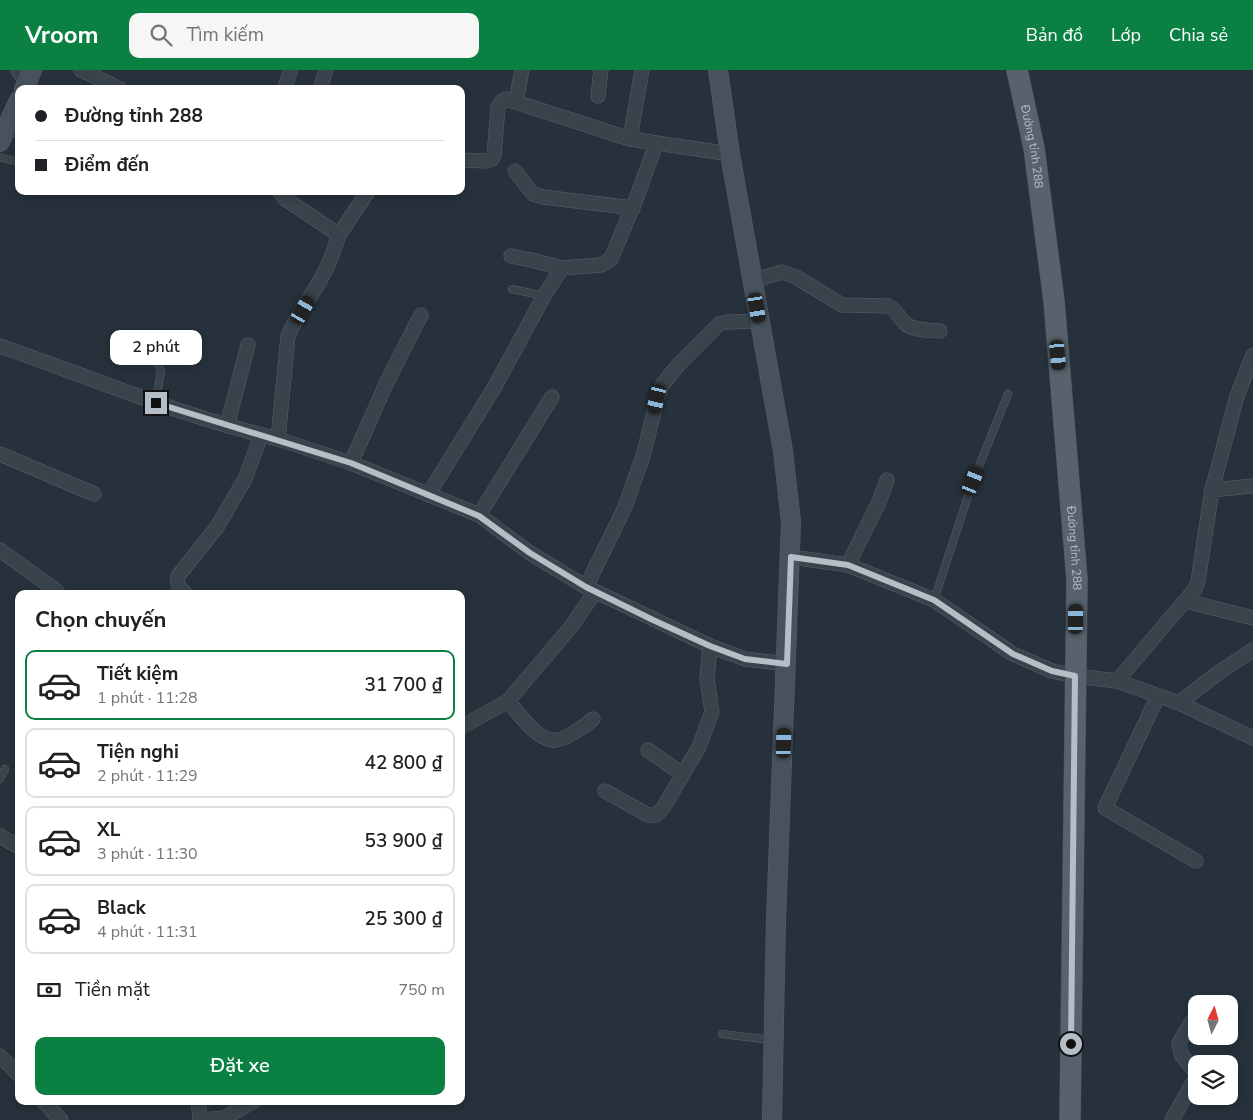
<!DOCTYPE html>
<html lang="vi">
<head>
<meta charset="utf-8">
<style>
  body { margin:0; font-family:"Nunito Sans",sans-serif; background:#f6f6f6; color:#202124; height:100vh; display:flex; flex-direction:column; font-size:19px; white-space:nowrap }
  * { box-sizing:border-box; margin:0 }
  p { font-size:16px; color:#757577 }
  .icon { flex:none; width:28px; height:28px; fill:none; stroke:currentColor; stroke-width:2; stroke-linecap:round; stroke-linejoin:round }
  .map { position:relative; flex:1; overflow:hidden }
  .drawer { position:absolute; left:15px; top:520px; width:450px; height:515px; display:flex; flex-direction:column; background:#fff; border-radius:10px; box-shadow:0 2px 8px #0003 }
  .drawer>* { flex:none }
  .top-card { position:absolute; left:15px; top:15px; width:450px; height:110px; border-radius:10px; box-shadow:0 2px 8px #0003; display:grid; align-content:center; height:110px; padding:0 20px; background:#fff }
  .needle { width:32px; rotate:6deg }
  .tools { position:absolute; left:1188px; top:925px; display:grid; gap:10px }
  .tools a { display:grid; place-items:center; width:50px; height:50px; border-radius:10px; background:#fff; box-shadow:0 2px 8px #0003; font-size:25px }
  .end { position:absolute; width:22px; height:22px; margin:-11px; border:6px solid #b5bec7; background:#111; box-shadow:0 0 0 2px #111 }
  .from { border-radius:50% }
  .bubble { position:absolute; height:35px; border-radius:10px; background:#fff; box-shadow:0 2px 8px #0003; font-size:16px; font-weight:600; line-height:35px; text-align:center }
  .car { position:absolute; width:15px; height:30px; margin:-15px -8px; border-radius:6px; box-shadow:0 0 4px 1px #0007; background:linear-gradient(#222 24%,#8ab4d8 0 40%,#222 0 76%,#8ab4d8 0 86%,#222 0) }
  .top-card b { display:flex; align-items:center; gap:18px; height:48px; font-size:19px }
  .top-card b+b { border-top:1px solid #e0e0e0 }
  .top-card i { width:12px; height:12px; background:#202124 }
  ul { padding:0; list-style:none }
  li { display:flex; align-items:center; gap:15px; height:70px; margin:0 10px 8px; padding:0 10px; border:2px solid #e0e0e0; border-radius:10px }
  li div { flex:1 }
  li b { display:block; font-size:19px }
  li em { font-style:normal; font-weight:600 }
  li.current { border-color:#0b8043 }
  li>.icon { width:45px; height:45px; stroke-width:1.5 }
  h2 { padding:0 20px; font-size:22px; line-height:60px }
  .pay { display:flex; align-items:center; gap:12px; height:55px; padding:0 20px; font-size:19px }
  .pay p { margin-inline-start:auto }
  .button { display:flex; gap:10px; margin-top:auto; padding:10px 20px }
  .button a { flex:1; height:58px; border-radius:10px; background:#0b8043; color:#fff; font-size:20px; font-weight:600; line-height:58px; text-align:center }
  header { display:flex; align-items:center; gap:30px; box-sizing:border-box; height:70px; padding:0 25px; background:#0b8043; color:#fff }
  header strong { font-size:24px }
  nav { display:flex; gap:28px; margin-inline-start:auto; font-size:18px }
  .search { width:350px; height:45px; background:#f6f6f6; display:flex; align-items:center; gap:12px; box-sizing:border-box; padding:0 18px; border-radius:10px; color:#757577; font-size:19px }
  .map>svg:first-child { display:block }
</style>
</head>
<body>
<header>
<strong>Vroom</strong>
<div class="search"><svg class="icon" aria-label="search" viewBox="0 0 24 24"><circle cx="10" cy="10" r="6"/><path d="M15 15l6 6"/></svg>Tìm kiếm</div>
<nav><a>Bản đồ</a><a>Lớp</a><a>Chia sẻ</a></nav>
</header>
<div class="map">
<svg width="1253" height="1050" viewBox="0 0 1253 1050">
  <rect width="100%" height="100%" fill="#26313b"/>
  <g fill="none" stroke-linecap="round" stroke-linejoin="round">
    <g stroke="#57616a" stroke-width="8">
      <g id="lane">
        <path d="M 14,0 L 23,14"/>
        <path d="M 0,87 L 19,92"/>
        <path d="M 512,219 L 544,226"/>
        <path d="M 155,288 L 161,300 L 156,333"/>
        <path d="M 934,530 L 973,411 L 1008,324"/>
        <path d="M 0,709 L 5,699"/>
        <path d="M 722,964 L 771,970"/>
      </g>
    </g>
    <g stroke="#57616a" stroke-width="15">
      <g id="street">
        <path d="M 81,0 L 120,19"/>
        <path d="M 284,19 L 291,0"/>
        <path d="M 320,19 L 326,0"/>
        <path d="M 598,26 L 601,0"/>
        <path d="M 516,32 L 522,0"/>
        <path d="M 7,56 L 19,61"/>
        <path d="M 630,69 L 642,0"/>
        <path d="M 461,90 L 486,91 L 492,89 L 494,85 L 498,37 L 502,31 L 506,29 L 630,69 L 730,84"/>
        <path d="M 515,101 L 533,124 L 543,127 L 633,138"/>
        <path d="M 279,121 L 284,128 L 339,165 L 368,121"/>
        <path d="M 339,165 C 334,179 330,193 323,205 C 312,226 297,244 288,266 L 278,369 L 351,393 L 479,445 L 530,483 L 586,517 L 710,576 L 745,589 L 787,594"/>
        <path d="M 511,186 L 531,190 L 562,198"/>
        <path d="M 753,211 L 782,202 L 794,206 L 842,235 L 888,236 C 897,240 898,247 905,253 C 912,261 930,260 940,261"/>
        <path d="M 0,276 C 93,308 183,347 278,369"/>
        <path d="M 227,356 L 248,275"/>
        <path d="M 0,384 L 94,424"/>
        <path d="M 351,393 L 386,314 L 421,245"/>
        <path d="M 1212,420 L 1253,416"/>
        <path d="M 428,425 L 494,318 L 544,226 L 562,198 L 601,195 L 611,189 L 638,124 L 656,74"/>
        <path d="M 479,445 L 552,327"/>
        <path d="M 0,480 L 57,521"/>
        <path d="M 791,487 L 848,495 L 934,530 L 1013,584 L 1052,601 L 1075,606 L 1117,611 L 1179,633 L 1253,668"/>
        <path d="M 848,495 L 879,432 L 887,410"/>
        <path d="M 586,517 L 625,437 L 644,383 L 657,329 L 663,314 L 679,294 L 719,254 L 728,252 L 760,251"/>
        <path d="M 186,524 C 180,519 176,514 178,506 L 217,457 L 245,409 L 261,365"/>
        <path d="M 1186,531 L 1253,548"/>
        <path d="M 1117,611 L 1195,519 L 1198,511 L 1212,420 L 1237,326 L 1253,285"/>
        <path d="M 1158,626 L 1105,738 L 1196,791"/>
        <path d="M 508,631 C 518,643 536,668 552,670 C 563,672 585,656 593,649"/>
        <path d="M 1179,633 L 1218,603 L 1253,580"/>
        <path d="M 461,657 L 508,631 L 570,558 L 595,522"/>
        <path d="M 648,680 L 682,704"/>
        <path d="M 605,721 L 648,745 L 656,745 L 663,738 L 699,677 L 712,642 L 707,609 L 710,576"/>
        <path d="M 0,766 L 19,777"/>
        <path d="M 1192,951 L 1179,973 L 1181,984 L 1196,1003"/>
        <path d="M 0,986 L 19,1005"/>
        <path d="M 43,1031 L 61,1050"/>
        <path d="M 198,1031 L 200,1049"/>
        <path d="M 200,1050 L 224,1048 L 254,1031"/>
        <path d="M 1172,1050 L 1196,1007"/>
      </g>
    </g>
    <g stroke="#57616a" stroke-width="20">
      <g id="secondary">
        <path d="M 718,0 L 730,84 L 783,381 L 791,452 L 776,851 L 772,1050"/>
        <path d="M 24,19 L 32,0"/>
        <path d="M 0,72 L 19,30"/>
      </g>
    </g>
    <g stroke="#424c55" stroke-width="22">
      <g id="primary">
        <path id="s1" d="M 1017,0 L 1034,78 L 1054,231 L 1077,510 L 1070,1050"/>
      </g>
    </g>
    <use href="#lane" stroke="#39434c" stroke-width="7"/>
    <use href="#street" stroke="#39434c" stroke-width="14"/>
    <use href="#secondary" stroke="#48525e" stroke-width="19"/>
    <use href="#primary" stroke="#58626c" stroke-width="21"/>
  </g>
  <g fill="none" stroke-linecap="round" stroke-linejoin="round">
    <path stroke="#b5bec7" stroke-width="6" d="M 156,333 L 351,393 L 479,446 L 530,483 L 586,517 L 653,550 L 710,576 L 745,589 L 787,594 L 791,487 L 848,495 L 934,530 L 1013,584 L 1052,601 L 1075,606 L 1071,974"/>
  </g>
  <g text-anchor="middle" stroke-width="5" stroke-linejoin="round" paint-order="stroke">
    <g font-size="12" fill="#b5bec7" stroke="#1e2831">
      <text dy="4" stroke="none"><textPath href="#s1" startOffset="78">Đường tỉnh 288</textPath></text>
      <text dy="4" stroke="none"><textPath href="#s1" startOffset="482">Đường tỉnh 288</textPath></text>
    </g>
  </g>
</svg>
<div class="tools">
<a><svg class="needle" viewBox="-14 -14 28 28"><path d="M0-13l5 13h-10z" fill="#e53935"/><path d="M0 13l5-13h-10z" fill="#757577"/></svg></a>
<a><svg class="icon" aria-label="layers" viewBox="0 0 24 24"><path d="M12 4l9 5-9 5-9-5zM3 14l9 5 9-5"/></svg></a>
</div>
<i class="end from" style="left:1071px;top:974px"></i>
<i class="end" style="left:156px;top:333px"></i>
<div class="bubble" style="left:110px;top:260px;width:92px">2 phút</div>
<i class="car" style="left:757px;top:238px;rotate:170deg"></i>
<i class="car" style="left:303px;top:240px;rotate:30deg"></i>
<i class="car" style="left:1058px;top:285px;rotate:175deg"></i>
<i class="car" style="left:657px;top:329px;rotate:193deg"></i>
<i class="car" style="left:973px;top:411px;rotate:22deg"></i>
<i class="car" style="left:1076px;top:549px;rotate:1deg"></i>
<i class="car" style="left:784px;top:673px;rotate:2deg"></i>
<div class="top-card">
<b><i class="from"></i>Đường tỉnh 288</b>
<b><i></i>Điểm đến</b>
</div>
<section class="drawer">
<h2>Chọn chuyến</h2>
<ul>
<li class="current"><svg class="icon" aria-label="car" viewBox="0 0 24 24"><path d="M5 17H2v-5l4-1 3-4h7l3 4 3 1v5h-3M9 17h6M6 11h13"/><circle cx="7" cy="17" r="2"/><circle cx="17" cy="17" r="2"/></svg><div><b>Tiết kiệm</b><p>1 phút · 11:28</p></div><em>31 700 ₫</em></li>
<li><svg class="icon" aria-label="car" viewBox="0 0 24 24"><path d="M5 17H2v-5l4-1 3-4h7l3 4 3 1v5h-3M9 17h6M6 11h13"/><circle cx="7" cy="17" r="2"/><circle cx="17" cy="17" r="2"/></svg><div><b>Tiện nghi</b><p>2 phút · 11:29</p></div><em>42 800 ₫</em></li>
<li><svg class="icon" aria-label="car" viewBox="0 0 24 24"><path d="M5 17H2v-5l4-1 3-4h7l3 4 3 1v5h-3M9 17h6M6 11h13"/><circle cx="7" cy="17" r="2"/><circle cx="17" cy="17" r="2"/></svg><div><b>XL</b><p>3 phút · 11:30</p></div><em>53 900 ₫</em></li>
<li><svg class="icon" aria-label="car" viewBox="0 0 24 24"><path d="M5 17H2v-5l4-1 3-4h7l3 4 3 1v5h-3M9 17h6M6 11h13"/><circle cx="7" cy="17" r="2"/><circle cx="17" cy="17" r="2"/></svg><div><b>Black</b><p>4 phút · 11:31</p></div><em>25 300 ₫</em></li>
</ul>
<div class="pay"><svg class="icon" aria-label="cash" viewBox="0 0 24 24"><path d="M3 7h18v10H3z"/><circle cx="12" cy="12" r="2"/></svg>Tiền mặt<p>750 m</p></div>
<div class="button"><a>Đặt xe</a></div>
</section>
</div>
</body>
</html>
